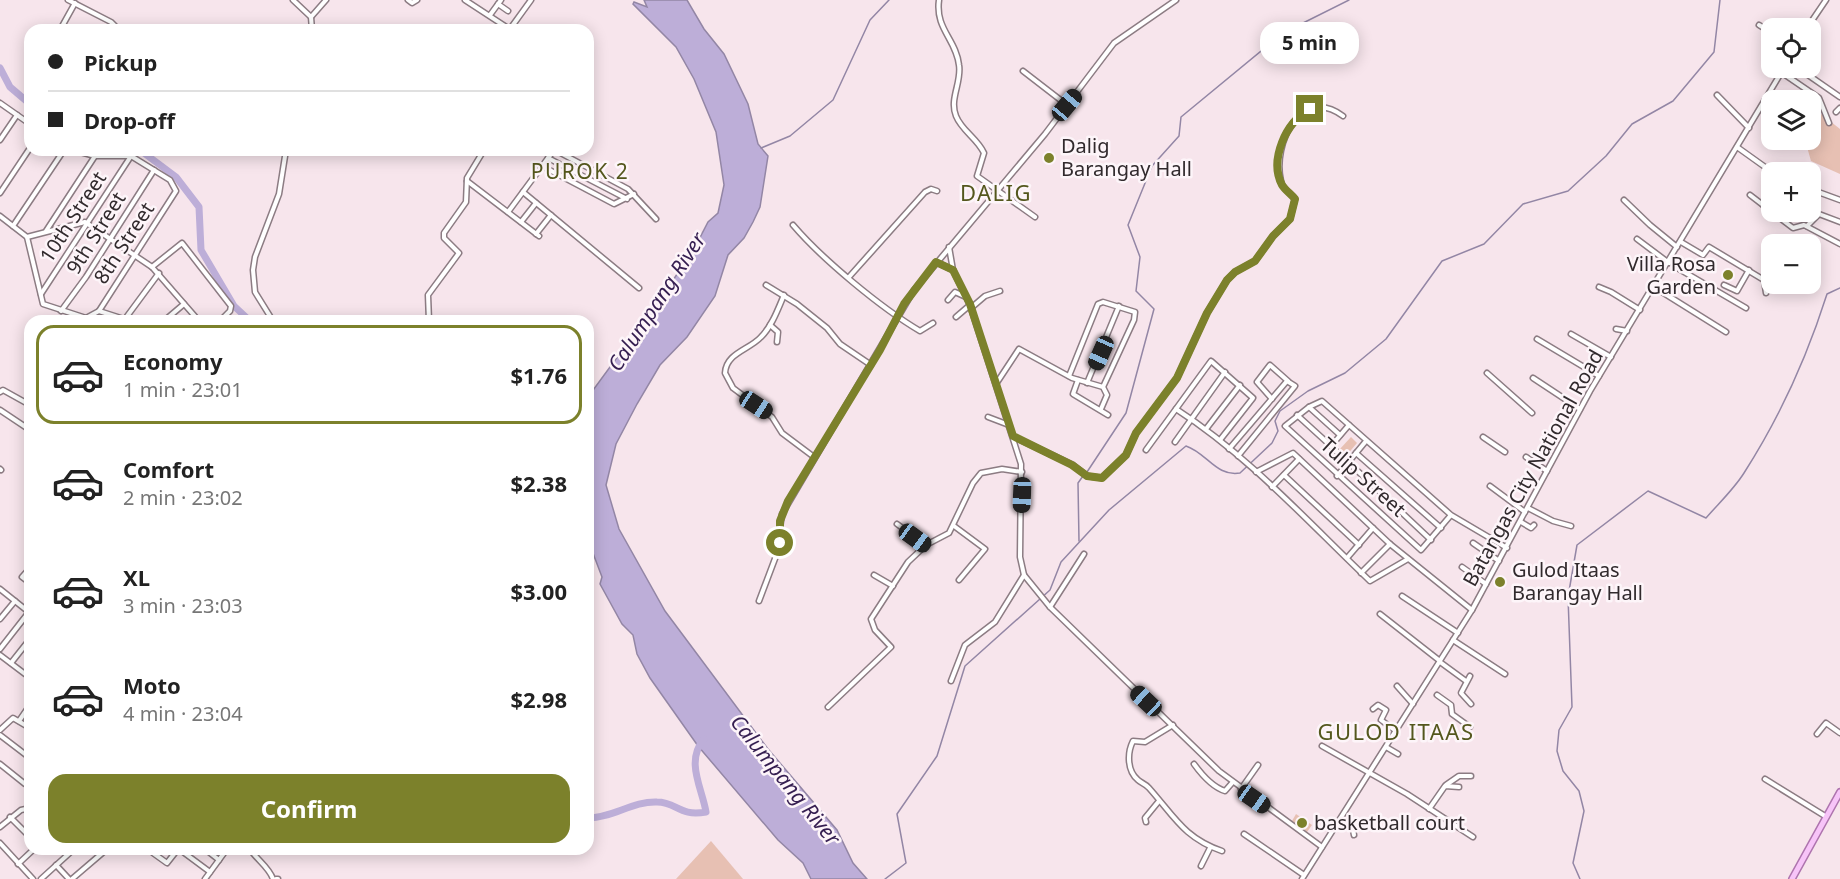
<!DOCTYPE html>
<html lang="en">
<head>
<meta charset="utf-8">
<style>
  body { margin:0; font-family:"Noto Sans",sans-serif; background:#f6f6f6; color:#222; height:100vh; display:flex; flex-direction:column; font-size:22px; white-space:nowrap }
  * { box-sizing:border-box; margin:0 }
  p { font-size:20px; color:#767676 }
  .icon { flex:none; width:33px; height:33px; fill:none; stroke:currentColor; stroke-width:2; stroke-linecap:round; stroke-linejoin:round }
  .map { position:relative; flex:1; overflow:hidden }
  .sheet { position:absolute; left:24px; top:315px; width:570px; height:540px; display:flex; flex-direction:column; background:#fff; border-radius:18px; box-shadow:0 3px 15px #0003 }
  .sheet>* { flex:none }
  .top-card { position:absolute; left:24px; top:24px; width:570px; height:132px; border-radius:18px; box-shadow:0 3px 15px #0003; display:grid; align-content:center; height:132px; padding:0 24px; background:#fff }
  .buttons { position:absolute; left:1761px; top:18px; display:grid; gap:12px }
  .buttons a { display:grid; place-items:center; width:60px; height:60px; border-radius:12px; background:#fff; box-shadow:0 3px 15px #0003; font-size:30px }
  .end { position:absolute; width:27px; height:27px; margin:-14px; border:8px solid #7c812b; background:#fff; box-shadow:0 0 0 3px #fff }
  .from { border-radius:50% }
  .bubble { position:absolute; height:42px; border-radius:18px; background:#fff; box-shadow:0 3px 15px #0003; font-size:20px; font-weight:700; line-height:42px; text-align:center }
  .car { position:absolute; width:18px; height:36px; margin:-18px -9px; border-radius:8px; box-shadow:0 0 4px 2px #0007; background:linear-gradient(#222 24%,#8ab4d8 0 40%,#222 0 76%,#8ab4d8 0 86%,#222 0) }
  .top-card b { display:flex; align-items:center; gap:21px; height:57px; font-size:22px }
  .top-card b+b { border-top:2px solid #e0e0e0 }
  .top-card i { width:15px; height:15px; background:#222 }
  ul { padding:10px 0 0; list-style:none }
  li { display:flex; align-items:center; gap:18px; height:99px; margin:0 12px 9px; padding:0 12px; border:3px solid transparent; border-radius:18px }
  li div { flex:1 }
  li b { display:block; font-size:22px }
  li em { font-style:normal; font-weight:700 }
  li.active { border-color:#7c812b }
  li>.icon { width:54px; height:54px; stroke-width:1.5 }
  .button { display:flex; gap:12px; margin-top:auto; padding:12px 24px }
  .button a { flex:1; height:69px; border-radius:18px; background:#7c812b; color:#fff; font-size:24px; font-weight:700; line-height:69px; text-align:center }
  .map>svg:first-child { display:block }
</style>
</head>
<body>
<div class="map">
<svg width="1840" height="879" viewBox="0 0 1840 879">
  <rect width="100%" height="100%" fill="#f7e5ec"/>
  <g fill="#e7c0b3">
    <path d="M 1811,106 L 1840,129 L 1840,174 L 1811,161 L 1805,140 L 1810,140 Z"/>
    <path d="M 1351,437 L 1357,443 L 1346,456 L 1339,450 Z"/>
    <path d="M 1296,814 L 1312,825 L 1307,832 L 1292,821 Z"/>
    <path d="M 711,841 L 743,879 L 676,879 Z"/>
  </g>
  <path fill="#bdaed8" stroke="#9386a5" stroke-width="1.5" d="M 644,0 L 687,0 L 704,29 L 724,54 L 748,104 L 758,144 L 768,156 L 760,207 L 753,222 L 744,238 L 728,255 L 715,296 L 687,337 L 660,365 L 637,404 L 616,444 L 606,485 L 619,529 L 665,611 L 768,749 L 837,830 L 853,863 L 867,879 L 811,879 L 803,863 L 778,840 L 698,746 L 650,678 L 637,654 L 633,635 L 622,624 L 600,584 L 602,577 L 588,540 L 588,397 L 665,292 L 694,249 L 708,222 L 718,213 L 724,185 L 716,132 L 694,79 L 676,47 L 633,4 L 634,2 L 647,7 Z"/>
  <g fill="none" stroke-linecap="round" stroke-linejoin="round">
    <g stroke="#9386a5" stroke-width="1.5">
      <path d="M 761,148 L 790,136 L 833,100 L 870,20 L 889,0"/>
      <path d="M 1087,472 L 1126,413 L 1154,309 L 1136,291 L 1140,257 L 1128,225 L 1152,166 L 1179,136 L 1181,117 L 1283,33 L 1349,0"/>
      <path d="M 1079,541 L 1078,483 L 1083,476"/>
      <path d="M 885,879 L 906,863 L 897,814 L 937,756 L 965,666 L 1050,590 L 1061,562 L 1109,510 L 1186,446 C 1207,453 1216,477 1240,473 L 1272,443 L 1278,431 L 1275,421 L 1280,411 L 1308,391 L 1345,373 L 1386,339 L 1442,261 L 1484,244 L 1523,204 L 1568,191 L 1606,156 L 1632,124 L 1673,101 L 1714,52 L 1720,0"/>
      <path d="M 1580,879 L 1573,863 L 1584,811 L 1579,791 L 1563,771 L 1557,751 L 1559,730 L 1572,707 L 1568,597 L 1577,545 L 1648,491 L 1706,518 C 1719,503 1734,489 1744,473 C 1780,417 1807,357 1827,294 L 1840,288"/>
    </g>
    <g stroke="#bdaed8" stroke-width="7">
      <path d="M 0,68 L 10,87 L 30,104"/>
      <path d="M 140,150 L 176,177 L 199,207 L 201,250 L 234,306 L 250,321"/>
      <path d="M 588,818 C 612,818 633,801 657,802 C 677,802 679,817 706,812 C 702,788 685,761 704,739"/>
    </g>
    <g stroke="#8c7c83" stroke-width="7">
      <g id="minor">
        <path d="M 68,0 L 111,22 L 119,30"/>
        <path d="M 293,0 L 311,17 L 312,30"/>
        <path d="M 408,0 L 412,3 L 417,0"/>
        <path d="M 465,0 L 511,30"/>
        <path d="M 939,0 C 935,29 956,39 959,65 C 962,82 949,99 956,116 C 962,131 977,138 984,153 L 977,176 L 1035,217"/>
        <path d="M 498,4 L 508,11"/>
        <path d="M 490,15 L 501,0"/>
        <path d="M 311,17 L 326,0"/>
        <path d="M 1759,25 L 1772,33"/>
        <path d="M 1807,28 L 1826,0"/>
        <path d="M 510,29 L 531,0"/>
        <path d="M 60,30 L 75,3"/>
        <path d="M 1798,68 L 1840,97"/>
        <path d="M 1023,71 L 1067,105"/>
        <path d="M 1781,72 L 1819,98 L 1829,123"/>
        <path d="M 1717,95 L 1749,128"/>
        <path d="M 0,103 L 30,124"/>
        <path d="M 1836,112 L 1840,108"/>
        <path d="M 0,140 L 17,115"/>
        <path d="M 1737,147 L 1772,172"/>
        <path d="M 73,150 L 95,156 L 131,156 L 170,180 L 176,191 L 99,311"/>
        <path d="M 555,150 L 628,189 L 656,219"/>
        <path d="M 548,158 L 627,199"/>
        <path d="M 542,166 L 614,204 L 634,194"/>
        <path d="M 467,181 L 539,236"/>
        <path d="M 1772,189 L 1763,205 L 1793,228 L 1804,225 L 1840,244"/>
        <path d="M 1810,189 L 1840,200"/>
        <path d="M 523,192 L 639,288"/>
        <path d="M 0,193 L 30,148"/>
        <path d="M 1750,195 L 1763,205"/>
        <path d="M 1624,200 L 1650,225 L 1677,247"/>
        <path d="M 508,212 L 554,150"/>
        <path d="M 0,216 L 27,237 L 43,304 L 86,318 L 99,311 L 130,321"/>
        <path d="M 521,222 L 536,203"/>
        <path d="M 793,225 C 822,259 881,308 920,331 L 933,323"/>
        <path d="M 13,226 L 64,150"/>
        <path d="M 1807,226 L 1819,214 L 1840,222"/>
        <path d="M 46,231 L 95,156"/>
        <path d="M 536,234 L 551,215"/>
        <path d="M 27,237 L 85,222 L 152,267 L 199,321"/>
        <path d="M 1637,239 L 1669,263"/>
        <path d="M 1681,242 L 1703,255 L 1709,247 L 1764,280 L 1766,293"/>
        <path d="M 949,247 L 953,270 L 970,305 L 1021,464 L 1020,557 L 1024,575 L 1050,607 L 1219,771 L 1322,847"/>
        <path d="M 1670,260 L 1679,269 L 1746,308"/>
        <path d="M 936,262 L 953,270"/>
        <path d="M 152,267 L 182,243 L 231,306 L 230,311 L 220,321"/>
        <path d="M 849,277 L 925,192 L 931,189 L 937,191"/>
        <path d="M 766,285 L 797,304 L 827,328 L 840,344 L 871,365"/>
        <path d="M 1724,285 L 1737,291 L 1749,270"/>
        <path d="M 1599,287 L 1611,292 L 1640,310"/>
        <path d="M 1654,287 L 1726,332"/>
        <path d="M 41,294 L 131,156"/>
        <path d="M 784,295 C 778,309 772,326 761,337 C 749,350 726,353 725,373 L 733,388 L 772,417 L 782,433 L 814,457"/>
        <path d="M 948,300 L 955,292 L 966,297"/>
        <path d="M 971,308 L 985,296 L 1000,291"/>
        <path d="M 61,311 L 86,277 L 154,170"/>
        <path d="M 956,317 L 970,305"/>
        <path d="M 125,319 L 159,273"/>
        <path d="M 164,321 L 184,304"/>
        <path d="M 273,321 L 255,292 L 253,270 L 255,257 L 279,194 L 286,150"/>
        <path d="M 429,321 L 428,295 L 459,253 L 444,238 L 444,233 L 466,202 L 467,178 L 484,150"/>
        <path d="M 770,325 L 778,332 L 777,342"/>
        <path d="M 1616,329 L 1627,331"/>
        <path d="M 1571,334 L 1611,357"/>
        <path d="M 1537,339 L 1599,376"/>
        <path d="M 1487,373 L 1532,413"/>
        <path d="M 1069,376 L 1098,304 L 1103,302 L 1135,312 L 1134,320 L 1103,387"/>
        <path d="M 1533,378 L 1580,409"/>
        <path d="M 1078,380 L 1073,394 L 1108,415"/>
        <path d="M 1087,383 L 1119,306"/>
        <path d="M 996,384 L 1019,349 L 1072,378 L 1103,387 L 1107,395 L 1101,409"/>
        <path d="M 0,392 L 3,390 L 30,405"/>
        <path d="M 1272,399 L 1257,382 L 1270,365 L 1288,381"/>
        <path d="M 1309,407 L 1340,435"/>
        <path d="M 1176,409 C 1249,456 1307,521 1370,581 L 1408,559"/>
        <path d="M 0,410 L 30,430"/>
        <path d="M 1297,415 L 1331,446 L 1349,425"/>
        <path d="M 988,417 L 1009,425"/>
        <path d="M 1206,429 L 1240,385"/>
        <path d="M 1014,437 L 1073,465 L 1087,476 L 1102,478 L 1126,455 L 1136,433 L 1177,378 L 1207,313 L 1227,280 L 1235,272 L 1255,261 L 1273,236 L 1290,219 L 1295,199 C 1291,193 1282,189 1281,181 C 1272,144 1301,85 1343,116"/>
        <path d="M 1483,437 L 1505,452"/>
        <path d="M 1175,442 L 1225,372"/>
        <path d="M 1331,446 L 1431,540"/>
        <path d="M 1229,449 L 1287,381 L 1295,386 L 1238,456"/>
        <path d="M 1146,450 L 1211,361 L 1253,398 L 1220,440"/>
        <path d="M 1356,453 L 1441,528"/>
        <path d="M 1526,457 L 1547,471"/>
        <path d="M 0,469 L 1,470"/>
        <path d="M 1256,472 L 1293,453 L 1390,544 L 1472,610"/>
        <path d="M 1284,475 L 1359,545"/>
        <path d="M 1337,476 L 1366,441"/>
        <path d="M 1490,486 L 1525,512"/>
        <path d="M 1272,487 L 1299,459"/>
        <path d="M 1528,508 L 1553,521 L 1571,526"/>
        <path d="M 1451,515 L 1421,550 L 1285,426 L 1309,407 L 1322,401 L 1451,515 L 1507,548"/>
        <path d="M 1521,522 L 1531,528 L 1534,525"/>
        <path d="M 897,524 L 926,545"/>
        <path d="M 954,526 L 985,549 L 959,580"/>
        <path d="M 905,530 L 908,539 L 923,548"/>
        <path d="M 1473,543 L 1499,561"/>
        <path d="M 1347,558 L 1373,528"/>
        <path d="M 1462,567 L 1486,584"/>
        <path d="M 30,568 L 22,577 L 30,583"/>
        <path d="M 1361,573 L 1390,544"/>
        <path d="M 874,575 L 893,586"/>
        <path d="M 0,589 L 30,613"/>
        <path d="M 1402,596 L 1458,633"/>
        <path d="M 759,601 L 776,556 L 782,514 L 914,290 L 1045,134 L 1114,43 L 1176,0"/>
        <path d="M 1050,607 L 1084,554"/>
        <path d="M 1380,614 L 1440,661"/>
        <path d="M 0,619 L 15,601"/>
        <path d="M 1453,640 L 1505,674"/>
        <path d="M 0,649 L 29,612"/>
        <path d="M 0,655 L 25,674 L 30,667"/>
        <path d="M 1440,662 L 1466,681"/>
        <path d="M 11,663 L 30,639"/>
        <path d="M 1470,676 L 1461,693 L 1471,704"/>
        <path d="M 951,681 L 965,645 L 995,622 L 1024,575"/>
        <path d="M 1397,686 L 1413,704"/>
        <path d="M 1437,695 L 1451,705 L 1452,714 L 1470,727"/>
        <path d="M 828,707 L 891,647 L 875,630 L 871,619 L 908,562 L 926,545 L 949,533 L 973,483 L 981,473 L 1002,469 L 1022,472"/>
        <path d="M 1373,709 L 1378,705 L 1386,710 L 1381,720 L 1396,731"/>
        <path d="M 19,721 L 30,705"/>
        <path d="M 1173,725 L 1145,742 L 1133,741 C 1127,753 1127,771 1138,780 C 1141,783 1146,784 1149,788 C 1174,816 1184,838 1222,851"/>
        <path d="M 0,730 L 13,718 L 30,728"/>
        <path d="M 1817,734 L 1826,723 L 1840,733"/>
        <path d="M 0,735 L 30,758"/>
        <path d="M 1322,746 L 1407,794 L 1473,837"/>
        <path d="M 1386,747 L 1398,754"/>
        <path d="M 0,764 L 25,784 L 30,783"/>
        <path d="M 1194,764 C 1202,775 1212,787 1225,791 L 1232,783"/>
        <path d="M 1765,779 L 1825,816"/>
        <path d="M 1446,785 L 1459,776 L 1471,776"/>
        <path d="M 1241,789 L 1258,765"/>
        <path d="M 1429,809 L 1445,786 L 1459,787"/>
        <path d="M 10,817 L 30,837"/>
        <path d="M 1339,821 L 1353,830 L 1354,835"/>
        <path d="M 1146,822 L 1145,818 L 1159,801"/>
        <path d="M 0,827 L 21,810 L 30,808"/>
        <path d="M 1244,834 L 1304,875"/>
        <path d="M 0,843 L 33,879"/>
        <path d="M 179,849 L 210,872"/>
        <path d="M 205,849 L 219,860"/>
        <path d="M 250,849 C 257,860 269,867 273,879"/>
        <path d="M 153,853 L 167,863 L 178,849"/>
        <path d="M 18,864 L 34,849"/>
        <path d="M 56,865 L 69,879"/>
        <path d="M 1201,866 L 1210,848"/>
        <path d="M 41,879 L 74,849"/>
        <path d="M 72,879 L 107,849"/>
        <path d="M 205,879 L 227,849"/>
        <path d="M 276,879 L 278,879"/>
        <path d="M 1302,879 L 1472,610 L 1590,391 L 1784,68"/>
      </g>
    </g>
    <g stroke="#ae74ae" stroke-width="8">
      <path id="major" d="M 1792,879 L 1840,792"/>
    </g>
    <use href="#minor" stroke="#fff" stroke-width="4"/>
    <use href="#major" stroke="#f7c4f8" stroke-width="5"/>
  </g>
  <g fill="none" stroke-linecap="round" stroke-linejoin="round">
    <path stroke="#7c812b" stroke-width="8" d="M 780,543 L 780,521 L 788,501 L 880,350 L 904,304 L 936,262 L 953,270 L 970,304 L 1013,436 L 1072,465 L 1087,476 L 1102,478 L 1126,455 L 1136,433 L 1177,378 L 1207,313 L 1227,280 L 1235,272 L 1255,261 L 1273,236 L 1290,219 L 1295,199 C 1291,194 1285,190 1282,185 C 1269,160 1286,121 1310,109"/>
  </g>
  <g fill="#7c812b" stroke="#fdf5f9" stroke-width="2">
    <circle cx="1049" cy="158" r="6"/>
    <circle cx="1728" cy="275" r="6"/>
    <circle cx="1500" cy="582" r="6"/>
    <circle cx="1302" cy="823" r="6"/>
  </g>
  <g text-anchor="middle" stroke-width="5" stroke-linejoin="round" paint-order="stroke">
    <g font-size="20" fill="#312a2d" stroke="#fdf5f9" text-anchor="start">
      <text x="1061" y="153">Dalig<tspan x="1061" dy="23">Barangay Hall</tspan></text>
      <text x="1716" y="271" text-anchor="end">Villa Rosa<tspan x="1716" dy="23">Garden</tspan></text>
      <text x="1512" y="577">Gulod Itaas<tspan x="1512" dy="23">Barangay Hall</tspan></text>
      <text x="1314" y="830">basketball court</text>
    </g>
    <g font-size="20" fill="#312a2d" stroke="#fdf5f9">
      <text transform="translate(73 217) rotate(-57)" y="7">10th Street</text>
      <text transform="translate(96 233) rotate(-58)" y="7">9th Street</text>
      <text transform="translate(124 243) rotate(-57)" y="7">8th Street</text>
      <text transform="translate(1533 468) rotate(-61)" y="7">Batangas City National Road</text>
      <text transform="translate(1363 477) rotate(42)" y="7">Tulip Street</text>
    </g>
    <g font-size="21" letter-spacing="1.5" fill="#54571d" stroke="#fdf5f9">
      <text x="580" y="179">PUROK 2</text>
    </g>
    <g font-size="21" font-style="italic" fill="#351e51" stroke="#fdf5f9">
      <text transform="translate(657 302) rotate(-57)" y="7">Calumpang River</text>
      <text transform="translate(785 780) rotate(51)" y="7">Calumpang River</text>
    </g>
    <g font-size="22" letter-spacing="1.5" fill="#54571d" stroke="#fdf5f9">
      <text x="996" y="201">DALIG</text>
      <text x="1396" y="740">GULOD ITAAS</text>
    </g>
  </g>
</svg>
<div class="buttons">
<a><svg class="icon" aria-label="locate" viewBox="0 0 24 24"><circle cx="12" cy="12" r="6"/><path d="M12 2v4M12 18v4M2 12h4M18 12h4"/></svg></a>
<a><svg class="icon" aria-label="layers" viewBox="0 0 24 24"><path d="M12 4l9 5-9 5-9-5zM3 14l9 5 9-5"/></svg></a>
<a>+</a>
<a>−</a>
</div>
<i class="end from" style="left:780px;top:543px"></i>
<i class="end" style="left:1310px;top:109px"></i>
<div class="bubble" style="left:1260px;top:22px;width:99px">5 min</div>
<i class="car" style="left:1067px;top:105px;rotate:40deg"></i>
<i class="car" style="left:1101px;top:353px;rotate:204deg"></i>
<i class="car" style="left:756px;top:405px;rotate:123deg"></i>
<i class="car" style="left:1022px;top:495px;rotate:182deg"></i>
<i class="car" style="left:915px;top:538px;rotate:126deg"></i>
<i class="car" style="left:1146px;top:701px;rotate:313deg"></i>
<i class="car" style="left:1254px;top:799px;rotate:125deg"></i>
<div class="top-card">
<b><i class="from"></i>Pickup</b>
<b><i></i>Drop-off</b>
</div>
<section class="sheet">
<ul>
<li class="active"><svg class="icon" aria-label="car" viewBox="0 0 24 24"><path d="M5 17H2v-5l4-1 3-4h7l3 4 3 1v5h-3M9 17h6M6 11h13"/><circle cx="7" cy="17" r="2"/><circle cx="17" cy="17" r="2"/></svg><div><b>Economy</b><p>1 min · 23:01</p></div><em>$1.76</em></li>
<li><svg class="icon" aria-label="car" viewBox="0 0 24 24"><path d="M5 17H2v-5l4-1 3-4h7l3 4 3 1v5h-3M9 17h6M6 11h13"/><circle cx="7" cy="17" r="2"/><circle cx="17" cy="17" r="2"/></svg><div><b>Comfort</b><p>2 min · 23:02</p></div><em>$2.38</em></li>
<li><svg class="icon" aria-label="car" viewBox="0 0 24 24"><path d="M5 17H2v-5l4-1 3-4h7l3 4 3 1v5h-3M9 17h6M6 11h13"/><circle cx="7" cy="17" r="2"/><circle cx="17" cy="17" r="2"/></svg><div><b>XL</b><p>3 min · 23:03</p></div><em>$3.00</em></li>
<li><svg class="icon" aria-label="car" viewBox="0 0 24 24"><path d="M5 17H2v-5l4-1 3-4h7l3 4 3 1v5h-3M9 17h6M6 11h13"/><circle cx="7" cy="17" r="2"/><circle cx="17" cy="17" r="2"/></svg><div><b>Moto</b><p>4 min · 23:04</p></div><em>$2.98</em></li>
</ul>
<div class="button"><a>Confirm</a></div>
</section>
</div>
</body>
</html>
